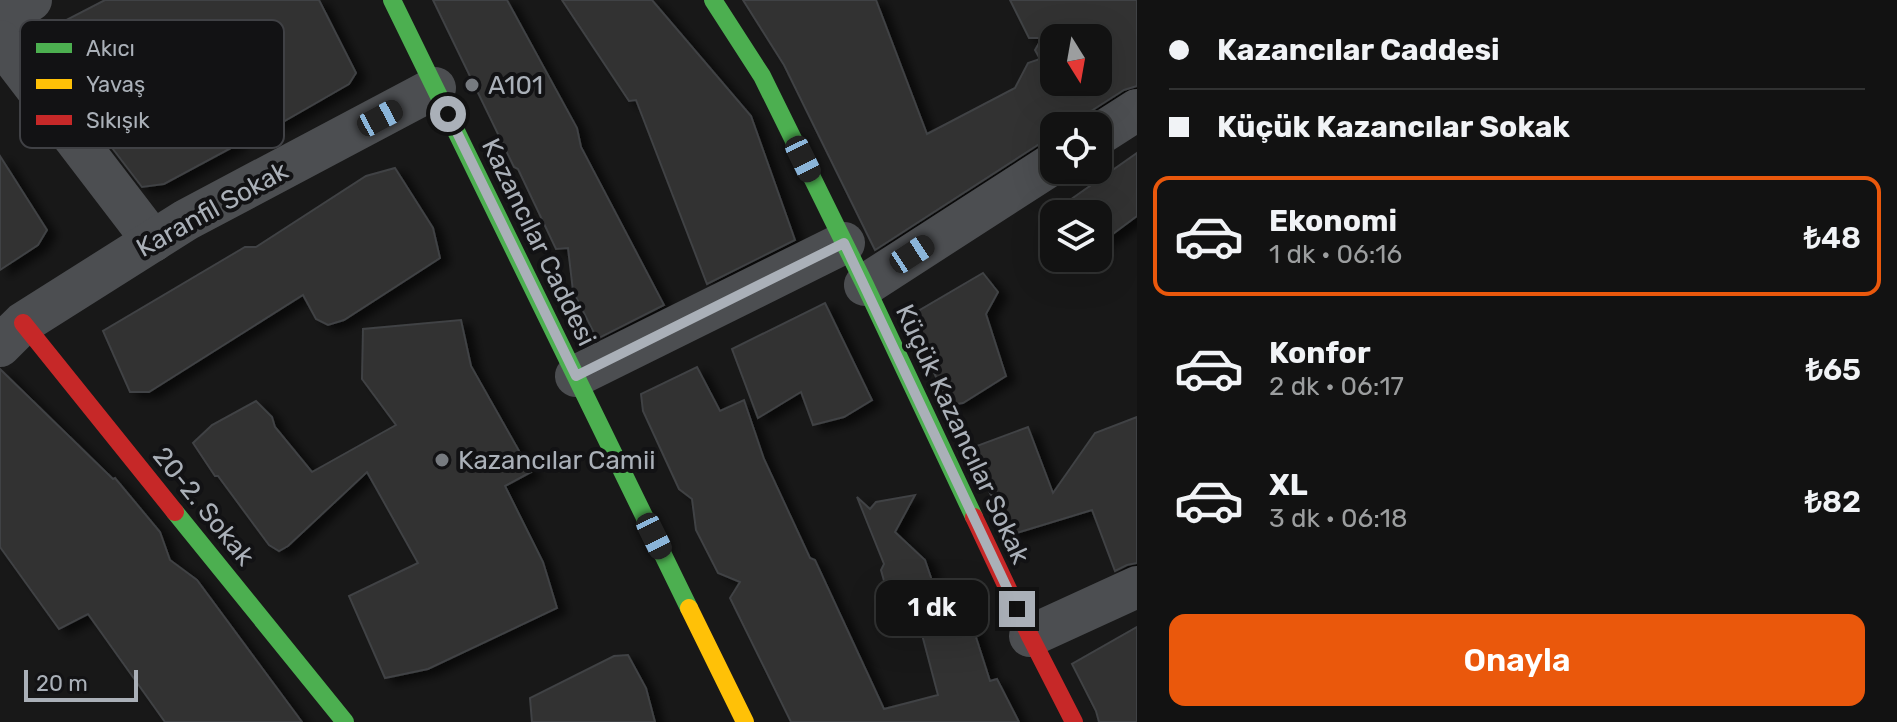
<!DOCTYPE html>
<html lang="tr">
<head>
<meta charset="utf-8">
<style>
  body { margin:0; font-family:Rubik,sans-serif; background:#1b1b1b; color:#f1f3f6; height:100vh; display:flex; flex-direction:column; font-size:30px; white-space:nowrap }
  * { box-sizing:border-box; margin:0 }
  p { font-size:26px; color:#9c9e9f }
  .icon { flex:none; width:44px; height:44px; fill:none; stroke:currentColor; stroke-width:2; stroke-linecap:round; stroke-linejoin:round }
  .map { position:relative; flex:1; overflow:hidden }
  .sheet { display:flex; flex-direction:column; background:#121212; width:760px }
  .sheet>* { flex:none }
  .guide { display:grid; align-content:center; height:176px; padding:0 32px; background:#121212 }
  .needle { width:52px; rotate:169deg }
  .fabs { position:absolute; left:1040px; top:24px; display:grid; gap:16px }
  .fabs a { display:grid; place-items:center; width:72px; height:72px; border-radius:16px; background:#121212; box-shadow:0 8px 32px #0002,0 0 0 2px #313232; font-size:40px }
  .scale { position:absolute; left:24px; bottom:20px; width:114px; box-sizing:border-box; padding-left:8px; border:4px solid #aab0b8; border-top:0; font-size:22px; line-height:28px; white-space:nowrap; color:#aab0b8; -webkit-text-stroke:6px #121214; paint-order:stroke }
  .end { position:absolute; width:36px; height:36px; margin:-18px; border:10px solid #aab0b8; background:#111; box-shadow:0 0 0 4px #111 }
  .from { border-radius:50% }
  .bubble { position:absolute; height:56px; border-radius:16px; background:#121212; box-shadow:0 8px 32px #0002,0 0 0 2px #313232; font-size:26px; font-weight:600; line-height:56px; text-align:center }
  .car { position:absolute; width:24px; height:48px; margin:-24px -12px; border-radius:10px; box-shadow:0 0 6px 2px #0007; background:linear-gradient(#222 24%,#8ab4d8 0 40%,#222 0 76%,#8ab4d8 0 86%,#222 0) }
  .guide b { display:flex; align-items:center; gap:28px; height:76px; font-size:30px }
  .guide b+b { border-top:2px solid #313232 }
  .guide i { width:20px; height:20px; background:#f1f3f6 }
  ul { padding:0; list-style:none }
  li { display:flex; align-items:center; gap:24px; height:120px; margin:0 16px 12px; padding:0 16px; border:4px solid transparent; border-radius:16px }
  li div { flex:1 }
  li b { display:block; font-size:30px }
  li em { font-style:normal; font-weight:600 }
  li.current { border-color:#ea580c }
  li>.icon { width:72px; height:72px; stroke-width:1.5 }
  .action { display:flex; gap:16px; margin-top:auto; padding:16px 32px }
  .action a { flex:1; height:92px; border-radius:16px; background:#ea580c; color:#fff; font-size:32px; font-weight:600; line-height:92px; text-align:center }
  main { display:flex; flex:1; min-height:0 }
  .map>svg:first-child { display:block }
</style>
</head>
<body>
<main>
<div class="map">
<svg width="1137" height="722" viewBox="0 0 1137 722">
  <defs>
    <filter id="shadow"><feDropShadow dx="9" dy="5" stdDeviation="4" flood-color="#0009"/></filter>
  </defs>
  <rect width="100%" height="100%" fill="#181818"/>
  <g fill="#313132" stroke="#404244" stroke-width="2" fill-rule="evenodd" filter="url(#shadow)">
    <path d="M 105,0 L 319,0 L 356,73 L 349,84 L 281,123 L 242,135 L 233,147 L 164,184 L 142,187 L 31,42 L 45,31 Z"/>
    <path d="M 433,0 L 507,0 L 577,128 L 581,147 L 664,305 L 597,339 L 573,291 L 568,248 L 556,249 L 518,169 L 514,167 Z"/>
    <path d="M 562,0 L 652,0 L 751,116 L 795,240 L 707,284 L 636,100 L 629,101 Z"/>
    <path d="M 743,0 L 876,0 L 927,134 L 1015,88 L 1028,63 L 1040,59 L 1035,50 L 1042,38 L 1029,38 L 1010,0 L 1137,0 L 1137,86 L 1124,90 L 1085,115 L 1076,126 L 1054,126 L 1054,139 L 1041,143 L 875,250 L 784,65 ZM 1054,38 L 1098,38 L 1098,82 L 1054,82 Z"/>
    <path d="M 1137,153 L 1137,216 L 1098,245 L 1098,214 L 1050,214 Z"/>
    <path d="M 0,156 L 47,230 L 38,245 L 0,270 Z"/>
    <path d="M 395,168 L 433,228 L 440,258 L 344,320 L 328,325 L 316,319 L 303,295 L 149,392 L 130,392 L 103,331 L 245,247 L 256,247 L 366,176 Z"/>
    <path d="M 983,273 L 998,292 L 986,314 L 1006,376 L 963,403 L 949,405 L 908,317 Z"/>
    <path d="M 825,303 L 872,400 L 844,417 L 813,425 L 801,392 L 758,418 L 732,349 Z"/>
    <path d="M 461,320 L 471,366 L 531,472 L 505,486 L 543,562 L 557,608 L 428,669 L 385,678 L 349,596 L 418,563 L 367,472 L 288,546 L 279,551 L 269,545 L 218,476 L 215,476 L 193,443 L 212,425 L 256,401 L 272,417 L 275,427 L 312,472 L 396,425 L 362,379 L 363,329 Z"/>
    <path d="M 697,367 L 720,411 L 744,400 L 764,459 L 810,558 L 815,560 L 884,709 L 938,695 L 920,627 L 894,616 L 881,570 L 884,564 L 857,497 L 870,509 L 876,502 L 915,495 L 895,532 L 925,560 L 944,616 L 967,609 L 990,681 L 997,679 L 1019,722 L 791,722 L 730,598 L 740,582 L 718,573 L 696,530 L 692,499 L 679,489 L 643,411 L 641,394 Z"/>
    <path d="M 0,369 L 113,479 L 115,478 L 160,532 L 170,560 L 197,580 L 302,722 L 165,722 L 88,614 L 59,629 L 0,547 Z"/>
    <path d="M 1137,417 L 1137,563 L 1127,565 L 1115,571 L 1092,510 L 1010,535 L 970,451 L 974,447 L 1028,427 L 1053,493 L 1095,433 Z"/>
    <path d="M 1137,627 L 1137,722 L 1099,722 L 1096,711 L 1072,664 Z"/>
    <path d="M 628,655 L 646,688 L 655,722 L 532,722 L 530,698 L 614,656 Z"/>
  </g>
  <g fill="none" stroke-linecap="round" stroke-linejoin="round">
    <g stroke="#4c4e51" stroke-width="42">
      <path d="M 0,18 L 31,0"/>
      <path d="M 0,41 L 153,241"/>
      <path d="M 1098,135 L 1137,110"/>
      <path d="M 865,285 L 1054,163"/>
      <path d="M 0,346 L 23,323 L 186,220 L 435,88"/>
      <path d="M 576,376 L 844,243"/>
      <path d="M 1030,636 L 1137,587"/>
    </g>
    <g stroke="#4caf50" stroke-width="18">
      <path d="M 392,0 L 689,608"/>
      <path d="M 713,0 L 762,76 L 865,285 L 974,517"/>
      <path d="M 175,512 L 345,722"/>
    </g>
    <path stroke="#ffc107" stroke-width="18" d="M 689,608 L 745,722"/>
    <g stroke="#c62828" stroke-width="18">
      <path d="M 23,323 L 175,512"/>
      <path d="M 974,517 L 1030,636 L 1074,722"/>
    </g>
  </g>
  <g fill="none" stroke-linecap="round" stroke-linejoin="round">
    <path stroke="#aab0b8" stroke-width="10" d="M 448,114 L 576,376 L 844,243 L 1017,609"/>
  </g>
  <g fill="#777b80" stroke="#121214" stroke-width="3">
    <circle cx="472" cy="85" r="8"/>
    <circle cx="442" cy="460" r="8"/>
  </g>
  <g text-anchor="middle" stroke-width="8" stroke-linejoin="round" paint-order="stroke">
    <g font-size="26" fill="#aab0b8" stroke="#121214" text-anchor="start">
      <text x="488" y="94">A101</text>
      <text x="458" y="469">Kazancılar Camii</text>
    </g>
    <g font-size="26" fill="#aab0b8" stroke="#121214">
      <text transform="translate(212 209) rotate(-29)" y="9">Karanfil Sokak</text>
      <text transform="translate(539 242) rotate(64)" y="9">Kazancılar Caddesi</text>
      <text transform="translate(963 434) rotate(65)" y="9">Küçük Kazancılar Sokak</text>
      <text transform="translate(204 506) rotate(51)" y="9">20-2. Sokak</text>
    </g>
  </g>
  <rect x="20" y="20" width="264" height="128" rx="12" fill="#121214" stroke="#404145" stroke-width="2"/>
  <rect x="36" y="43" width="36" height="10" fill="#4caf50"/>
  <rect x="36" y="79" width="36" height="10" fill="#ffc107"/>
  <rect x="36" y="115" width="36" height="10" fill="#c62828"/>
  <g font-size="22" fill="#aab0b8">
    <text x="86" y="56">Akıcı</text>
    <text x="86" y="92">Yavaş</text>
    <text x="86" y="128">Sıkışık</text>
  </g>
</svg>
<div class="fabs">
<a><svg class="needle" viewBox="-14 -14 28 28"><path d="M0-13l5 13h-10z" fill="#e53935"/><path d="M0 13l5-13h-10z" fill="#9c9e9f"/></svg></a>
<a><svg class="icon" aria-label="locate" viewBox="0 0 24 24"><circle cx="12" cy="12" r="6"/><path d="M12 2v4M12 18v4M2 12h4M18 12h4"/></svg></a>
<a><svg class="icon" aria-label="layers" viewBox="0 0 24 24"><path d="M12 4l9 5-9 5-9-5zM3 14l9 5 9-5"/></svg></a>
</div>
<div class="scale">20 m</div>
<i class="end from" style="left:448px;top:114px"></i>
<i class="end" style="left:1017px;top:609px"></i>
<div class="bubble" style="left:876px;top:580px;width:112px">1 dk</div>
<i class="car" style="left:380px;top:118px;rotate:62deg"></i>
<i class="car" style="left:803px;top:159px;rotate:154deg"></i>
<i class="car" style="left:912px;top:254px;rotate:57deg"></i>
<i class="car" style="left:654px;top:536px;rotate:154deg"></i>
</div>
<section class="sheet">
<div class="guide">
<b><i class="from"></i>Kazancılar Caddesi</b>
<b><i></i>Küçük Kazancılar Sokak</b>
</div>
<ul>
<li class="current"><svg class="icon" aria-label="car" viewBox="0 0 24 24"><path d="M5 17H2v-5l4-1 3-4h7l3 4 3 1v5h-3M9 17h6M6 11h13"/><circle cx="7" cy="17" r="2"/><circle cx="17" cy="17" r="2"/></svg><div><b>Ekonomi</b><p>1 dk · 06:16</p></div><em>₺48</em></li>
<li><svg class="icon" aria-label="car" viewBox="0 0 24 24"><path d="M5 17H2v-5l4-1 3-4h7l3 4 3 1v5h-3M9 17h6M6 11h13"/><circle cx="7" cy="17" r="2"/><circle cx="17" cy="17" r="2"/></svg><div><b>Konfor</b><p>2 dk · 06:17</p></div><em>₺65</em></li>
<li><svg class="icon" aria-label="car" viewBox="0 0 24 24"><path d="M5 17H2v-5l4-1 3-4h7l3 4 3 1v5h-3M9 17h6M6 11h13"/><circle cx="7" cy="17" r="2"/><circle cx="17" cy="17" r="2"/></svg><div><b>XL</b><p>3 dk · 06:18</p></div><em>₺82</em></li>
</ul>
<div class="action"><a>Onayla</a></div>
</section>
</main>
</body>
</html>
